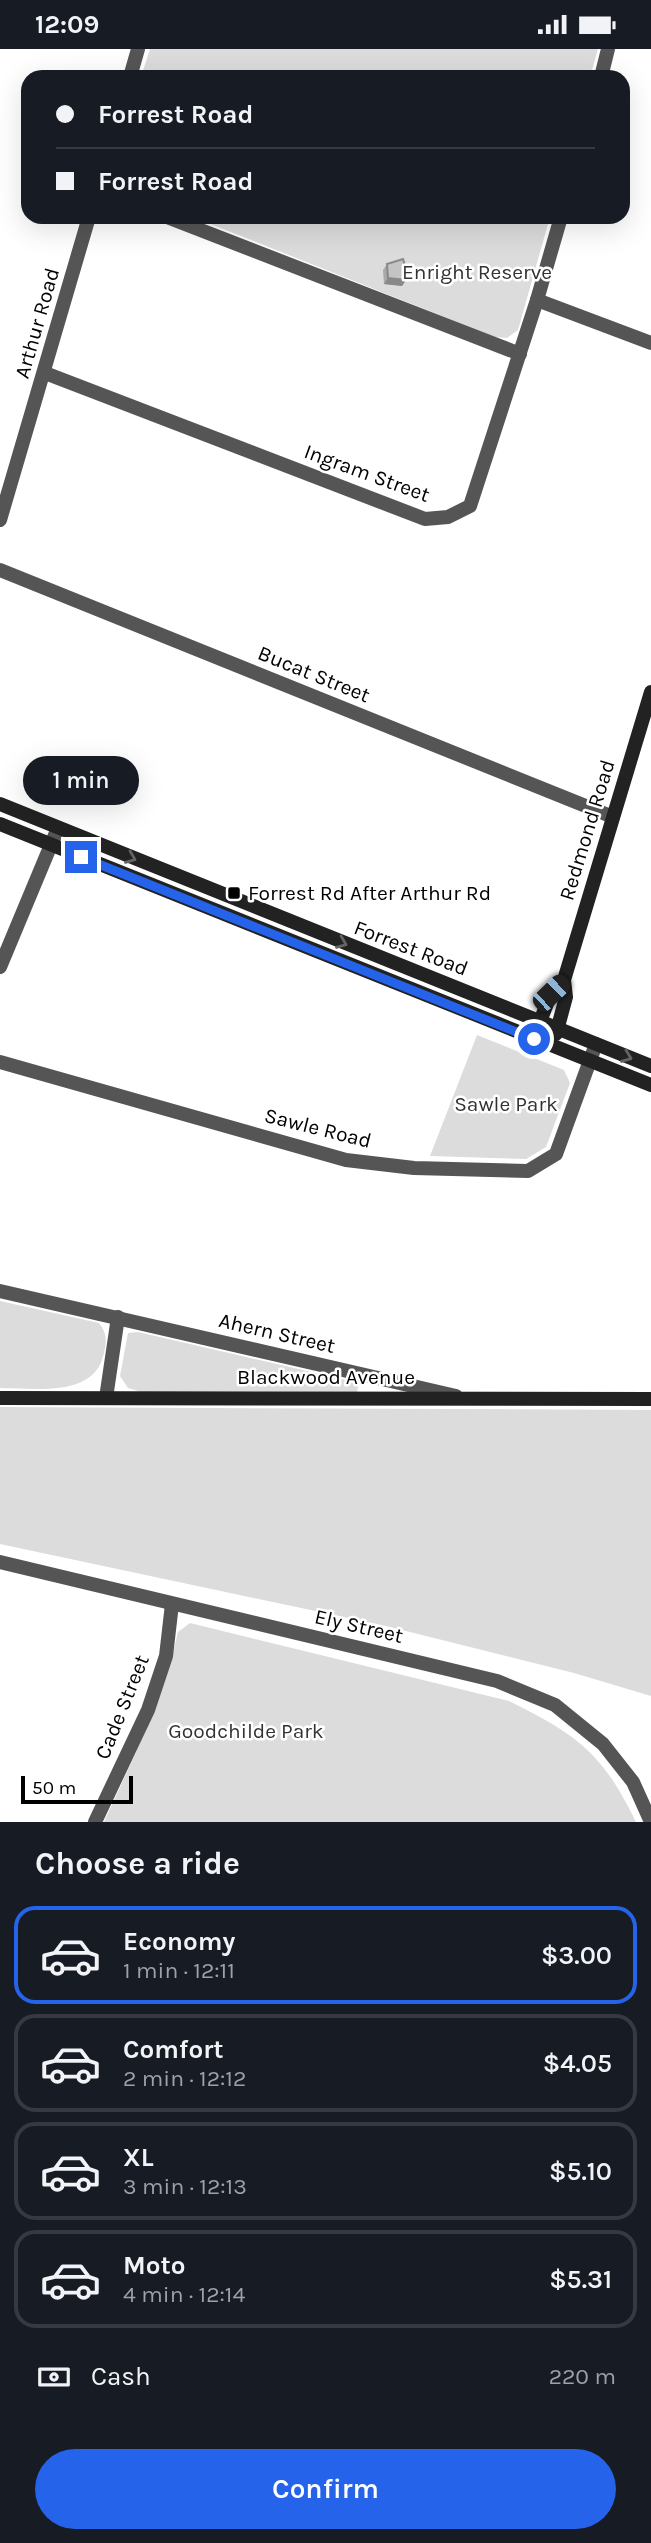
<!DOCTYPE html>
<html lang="en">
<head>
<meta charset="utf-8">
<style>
  body { margin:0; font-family:Karla,sans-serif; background:#242831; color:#f1f3f6; height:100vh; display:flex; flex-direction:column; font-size:26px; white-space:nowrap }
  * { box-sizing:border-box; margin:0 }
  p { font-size:23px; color:#9ea1a6 }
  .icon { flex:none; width:38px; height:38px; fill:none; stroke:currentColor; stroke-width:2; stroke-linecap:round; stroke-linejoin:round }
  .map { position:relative; height:1773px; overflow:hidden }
  .sheet { display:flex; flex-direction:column; background:#171b24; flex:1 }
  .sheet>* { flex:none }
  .hud { position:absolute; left:21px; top:21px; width:609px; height:154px; border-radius:21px; box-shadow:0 7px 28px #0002; display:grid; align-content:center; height:154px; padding:0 35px; background:#171b24 }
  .scale { position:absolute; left:21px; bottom:18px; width:112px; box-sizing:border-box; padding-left:7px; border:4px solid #000; border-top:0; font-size:19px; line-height:24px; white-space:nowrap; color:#000; -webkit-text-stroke:5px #fff; paint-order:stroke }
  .end { position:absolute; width:32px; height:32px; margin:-16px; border:9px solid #2563eb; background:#fff; box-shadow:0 0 0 4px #fff }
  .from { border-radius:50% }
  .bubble { position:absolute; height:49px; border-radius:24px; background:#171b24; box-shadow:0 7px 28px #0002; font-size:23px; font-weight:600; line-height:49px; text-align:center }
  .car { position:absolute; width:21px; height:42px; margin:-21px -10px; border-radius:9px; box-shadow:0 0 5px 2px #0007; background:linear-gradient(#222 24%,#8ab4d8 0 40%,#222 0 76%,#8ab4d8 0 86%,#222 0) }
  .hud b { display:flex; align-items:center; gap:24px; height:66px; font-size:26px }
  .hud b+b { border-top:2px solid #363941 }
  .hud i { width:18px; height:18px; background:#f1f3f6 }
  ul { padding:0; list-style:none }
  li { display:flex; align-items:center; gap:21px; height:98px; margin:0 14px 10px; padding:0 21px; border:4px solid #363941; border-radius:21px }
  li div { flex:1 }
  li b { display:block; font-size:26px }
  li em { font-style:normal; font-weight:600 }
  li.on { border-color:#2563eb }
  li>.icon { width:63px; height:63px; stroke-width:1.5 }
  h2 { padding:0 35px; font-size:32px; line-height:84px }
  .pay { display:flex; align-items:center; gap:18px; height:77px; padding:0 35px; font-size:26px }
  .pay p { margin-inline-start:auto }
  .button { display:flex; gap:14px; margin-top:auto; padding:14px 35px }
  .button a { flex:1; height:80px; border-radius:42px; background:#2563eb; color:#fff; font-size:28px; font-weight:600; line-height:80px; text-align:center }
  .status { display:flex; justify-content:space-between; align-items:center; height:49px; padding:0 35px; background:#171b24; direction:ltr }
  .status svg { height:19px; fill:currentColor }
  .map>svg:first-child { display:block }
</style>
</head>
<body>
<div class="status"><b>12:09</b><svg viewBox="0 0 49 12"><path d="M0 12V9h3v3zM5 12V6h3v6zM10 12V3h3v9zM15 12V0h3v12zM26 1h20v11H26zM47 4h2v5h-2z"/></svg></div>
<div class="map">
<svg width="651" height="1773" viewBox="0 0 651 1773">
  <rect width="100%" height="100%" fill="#fff"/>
  <g fill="#dcdcdc">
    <path d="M 150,0 L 598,0 L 590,28 L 141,28 Z"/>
    <path d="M 193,168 L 550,168 L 518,281 L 507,289 L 495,288 Z"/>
    <path d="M 477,986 L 564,1021 L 570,1034 L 546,1098 L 526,1110 L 430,1107 Z"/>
    <path d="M 0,1252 L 99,1274 C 107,1284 107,1292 104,1304 C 95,1349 36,1339 0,1339 Z"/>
    <path d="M 138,1283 L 359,1334 L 357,1343 L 145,1344 L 128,1339 L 120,1327 L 128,1284 Z"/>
    <path d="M 0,1358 L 651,1361 L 651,1647 L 574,1624 L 386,1577 L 0,1495 Z"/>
    <path d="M 190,1574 L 509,1652 C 577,1686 602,1703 636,1773 L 104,1773 C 132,1711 164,1650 178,1583 Z"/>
  </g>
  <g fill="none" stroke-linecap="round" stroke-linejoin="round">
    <g stroke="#555" stroke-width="14">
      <path d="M 130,28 L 138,0"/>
      <path d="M 601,28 L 608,0"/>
      <path d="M 167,168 L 520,305"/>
      <path d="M 537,251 L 651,294"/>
      <path d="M 45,324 L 425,470 L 448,468 L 470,457 L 537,251 L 561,168"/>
      <path d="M 0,471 L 89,168"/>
      <path d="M 0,521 L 613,768"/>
      <path d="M 0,918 L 58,779"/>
      <path d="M 0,1013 L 346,1111 L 414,1119 L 528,1122 L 556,1105 L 596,995"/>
      <path d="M 0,1242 L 456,1347"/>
      <path d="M 106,1349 L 118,1268"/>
      <path d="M 0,1513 L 497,1632 L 555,1656 L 603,1695 L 633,1733 L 651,1773"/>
      <path d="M 95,1773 L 148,1661 L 166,1607 L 172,1555"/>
    </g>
    <g stroke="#222" stroke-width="14">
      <path d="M 0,755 L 651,1017"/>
      <path d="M 0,775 L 651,1036"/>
      <path d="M 538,978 L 551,944 L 564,931"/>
      <path d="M 556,985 L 566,948 L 564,931 L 651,643"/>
      <path d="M 0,1349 L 651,1350"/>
    </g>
  </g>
  <path fill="#a9a9a9" d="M 387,215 L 406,231 L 402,237 L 384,235 L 383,221 Z"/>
  <path fill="#898989" d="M 388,229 L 406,231 L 402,237 L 384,235 Z"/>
  <path fill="#c4c4c4" stroke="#898989" stroke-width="2" d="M 403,210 L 406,220 L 406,231 L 388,229 L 387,215 Z"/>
  <defs><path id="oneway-chevron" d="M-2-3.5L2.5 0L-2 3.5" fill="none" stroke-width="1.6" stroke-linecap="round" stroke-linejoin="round" transform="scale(1.75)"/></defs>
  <g stroke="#646464">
    <use href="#oneway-chevron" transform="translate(131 809) rotate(22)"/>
    <use href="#oneway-chevron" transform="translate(342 894) rotate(22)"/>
    <use href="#oneway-chevron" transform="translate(627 1008) rotate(21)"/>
  </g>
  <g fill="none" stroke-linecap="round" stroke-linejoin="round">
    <path stroke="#2563eb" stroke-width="9" d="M 81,808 L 534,990"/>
  </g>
  <rect fill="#000" stroke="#fff" stroke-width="2.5" x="227" y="837" width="14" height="14" rx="3.5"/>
  <g text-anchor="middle" stroke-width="5" stroke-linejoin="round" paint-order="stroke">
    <g font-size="21" fill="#333" stroke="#fff">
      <text x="477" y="230">Enright Reserve</text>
      <text x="506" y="1062">Sawle Park</text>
      <text x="246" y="1689">Goodchilde Park</text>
    </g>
    <g font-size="21" fill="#000" stroke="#fff">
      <text transform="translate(37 274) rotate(-74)" y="7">Arthur Road</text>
      <text transform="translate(367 424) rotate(20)" y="7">Ingram Street</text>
      <text transform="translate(314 625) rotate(22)" y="7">Bucat Street</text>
      <text transform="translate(587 781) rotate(-73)" y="7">Redmond Road</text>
      <text transform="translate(411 899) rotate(21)" y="7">Forrest Road</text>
      <text transform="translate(318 1079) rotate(14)" y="7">Sawle Road</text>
      <text transform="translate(277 1284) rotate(13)" y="7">Ahern Street</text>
      <text x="326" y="1335">Blackwood Avenue</text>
      <text transform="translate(359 1577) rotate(13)" y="7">Ely Street</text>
      <text transform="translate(122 1658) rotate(-68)" y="7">Cade Street</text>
    </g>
    <g font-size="21" fill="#000" stroke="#fff" text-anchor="start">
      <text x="248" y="851">Forrest Rd After Arthur Rd</text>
    </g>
  </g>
</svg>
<div class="scale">50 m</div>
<i class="end from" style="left:534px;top:990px"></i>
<i class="end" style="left:81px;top:808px"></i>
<div class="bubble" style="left:23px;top:707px;width:116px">1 min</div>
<i class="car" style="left:551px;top:944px;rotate:46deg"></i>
<div class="hud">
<b><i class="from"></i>Forrest Road</b>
<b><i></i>Forrest Road</b>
</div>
</div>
<section class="sheet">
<h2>Choose a ride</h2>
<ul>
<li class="on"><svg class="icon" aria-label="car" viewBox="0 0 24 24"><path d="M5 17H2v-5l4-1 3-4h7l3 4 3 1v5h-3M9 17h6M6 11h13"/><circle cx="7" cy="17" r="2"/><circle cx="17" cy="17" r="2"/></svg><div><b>Economy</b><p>1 min · 12:11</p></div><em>$3.00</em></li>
<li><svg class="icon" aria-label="car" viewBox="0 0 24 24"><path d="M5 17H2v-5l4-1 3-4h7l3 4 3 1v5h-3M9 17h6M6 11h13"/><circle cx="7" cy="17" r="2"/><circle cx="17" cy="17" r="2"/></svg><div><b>Comfort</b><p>2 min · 12:12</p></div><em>$4.05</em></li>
<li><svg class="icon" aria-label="car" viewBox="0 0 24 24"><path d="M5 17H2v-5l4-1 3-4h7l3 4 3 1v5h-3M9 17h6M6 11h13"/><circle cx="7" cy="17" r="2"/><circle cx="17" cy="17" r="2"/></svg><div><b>XL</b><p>3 min · 12:13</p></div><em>$5.10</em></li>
<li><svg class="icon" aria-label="car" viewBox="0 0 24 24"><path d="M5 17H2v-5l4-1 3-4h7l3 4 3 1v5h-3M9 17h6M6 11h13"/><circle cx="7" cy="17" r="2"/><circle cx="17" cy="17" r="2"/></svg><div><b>Moto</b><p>4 min · 12:14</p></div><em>$5.31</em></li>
</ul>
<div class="pay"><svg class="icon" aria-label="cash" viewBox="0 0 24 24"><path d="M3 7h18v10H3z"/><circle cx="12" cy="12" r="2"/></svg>Cash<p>220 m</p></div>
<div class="button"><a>Confirm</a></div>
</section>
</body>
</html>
